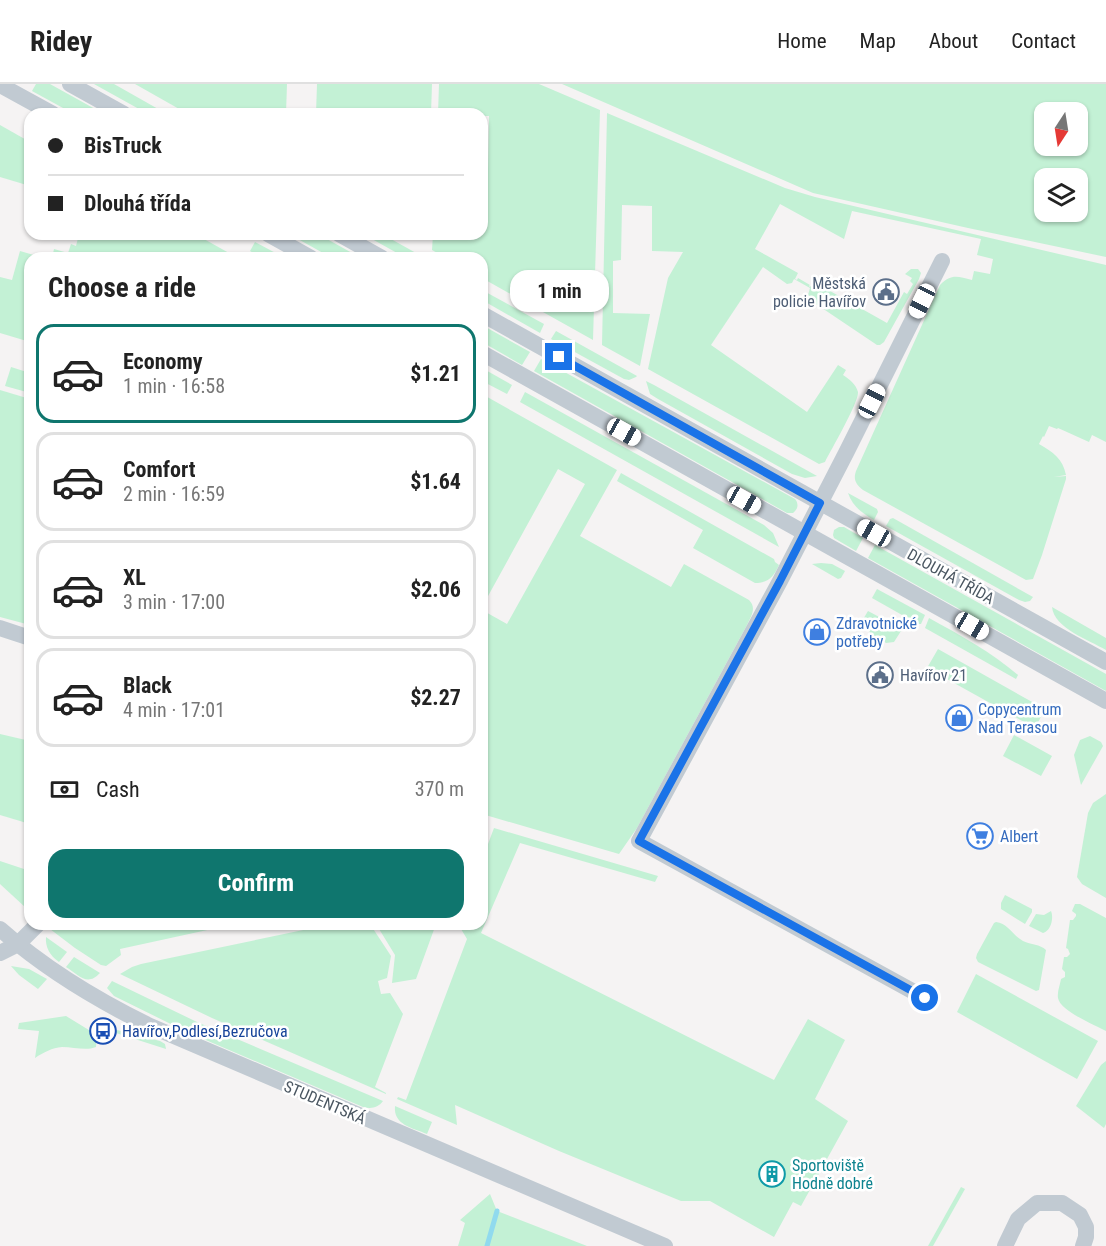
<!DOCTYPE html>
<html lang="en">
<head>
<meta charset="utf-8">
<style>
  body { margin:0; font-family:"Roboto Condensed",sans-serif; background:#f6f6f6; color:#222; height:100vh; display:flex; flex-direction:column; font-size:22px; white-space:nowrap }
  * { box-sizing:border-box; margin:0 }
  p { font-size:20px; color:#767676 }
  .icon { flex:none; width:33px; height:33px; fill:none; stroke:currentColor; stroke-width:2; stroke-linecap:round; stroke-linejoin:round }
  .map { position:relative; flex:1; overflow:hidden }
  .side { position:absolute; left:24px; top:168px; width:464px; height:678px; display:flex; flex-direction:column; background:#fff; border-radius:18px; box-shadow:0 2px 4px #0004 }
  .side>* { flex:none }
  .guide { position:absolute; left:24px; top:24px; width:464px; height:132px; border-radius:18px; box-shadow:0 2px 4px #0004; display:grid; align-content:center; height:132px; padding:0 24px; background:#fff }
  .needle { width:39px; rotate:192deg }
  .controls { position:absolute; left:1034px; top:18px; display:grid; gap:12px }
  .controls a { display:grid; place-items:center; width:54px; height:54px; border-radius:12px; background:#fff; box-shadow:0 2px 4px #0004; font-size:30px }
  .end { position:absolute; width:27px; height:27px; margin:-14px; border:8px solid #1a73e8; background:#fff; box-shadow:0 0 0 3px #fff }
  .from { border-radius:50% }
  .bubble { position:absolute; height:42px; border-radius:18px; background:#fff; box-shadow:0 2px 4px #0004; font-size:20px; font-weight:700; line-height:42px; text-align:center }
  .car { position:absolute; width:18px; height:36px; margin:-18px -9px; border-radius:8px; box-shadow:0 0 4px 2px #0007; background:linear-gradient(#fff 24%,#345 0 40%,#fff 0 76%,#345 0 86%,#fff 0) }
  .guide b { display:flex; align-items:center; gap:21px; height:57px; font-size:22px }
  .guide b+b { border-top:2px solid #e0e0e0 }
  .guide i { width:15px; height:15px; background:#222 }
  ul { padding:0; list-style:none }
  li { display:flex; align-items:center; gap:18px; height:99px; margin:0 12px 9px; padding:0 12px; border:3px solid #e0e0e0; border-radius:18px }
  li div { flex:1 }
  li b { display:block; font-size:22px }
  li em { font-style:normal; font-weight:700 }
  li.selected { border-color:#0f766e }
  li>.icon { width:54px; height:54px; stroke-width:1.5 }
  h2 { padding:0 24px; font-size:27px; line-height:72px }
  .pay { display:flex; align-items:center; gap:15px; height:66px; padding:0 24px; font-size:22px }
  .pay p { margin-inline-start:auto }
  .action { display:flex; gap:12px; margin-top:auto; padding:12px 24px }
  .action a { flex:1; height:69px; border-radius:18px; background:#0f766e; color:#fff; font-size:24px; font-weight:700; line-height:69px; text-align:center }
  header { display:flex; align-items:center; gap:36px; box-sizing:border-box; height:84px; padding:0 30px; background:#fff; border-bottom:2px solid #e0e0e0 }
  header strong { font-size:28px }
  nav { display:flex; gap:33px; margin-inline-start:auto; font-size:21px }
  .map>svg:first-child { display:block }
</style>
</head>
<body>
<header>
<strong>Ridey</strong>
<nav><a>Home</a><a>Map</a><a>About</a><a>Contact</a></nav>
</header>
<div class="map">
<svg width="1106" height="1162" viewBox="0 0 1106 1162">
  <rect width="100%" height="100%" fill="#f5f3f3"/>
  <g fill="#c3f1d5" fill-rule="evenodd">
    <path d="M 36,0 L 50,0 L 104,30 L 74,30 L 32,7 Z"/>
    <path d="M 94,0 L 114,0 L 167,30 L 148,30 Z"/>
    <path d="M 135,0 L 287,0 L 286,30 L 188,30 Z"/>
    <path d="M 317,0 L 432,0 L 431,30 L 316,30 Z"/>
    <path d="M 439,0 L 539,0 L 600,26 L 593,256 L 482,194 L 482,174 L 446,174 L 432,166 L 433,150 L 482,150 L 482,86 L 488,85 L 489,32 L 482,32 L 482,30 L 438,30 Z"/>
    <path d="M 562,0 L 1106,0 L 1106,173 L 968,144 L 813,109 ZM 1077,28 L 1077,62 L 1044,62 L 1044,28 ZM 1044,94 L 1077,94 L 1077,128 L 1044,128 Z"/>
    <path d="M 607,29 L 785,104 L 815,113 L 1106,181 L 1106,358 L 1092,351 L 1089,358 L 1058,344 L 1057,345 L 1049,342 L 1044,353 L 1043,352 L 1039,360 C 1053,368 1063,375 1066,391 L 1054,393 L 1066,392 L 1066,395 L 1042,471 L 1033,495 L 1026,496 L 863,406 C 856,400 853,396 856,387 L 940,201 C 952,189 958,193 972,196 L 974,187 L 990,190 L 993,175 L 977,171 L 981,155 L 852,127 L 844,155 L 780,120 L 755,165 L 798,189 L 795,195 L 797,196 L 798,194 L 810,201 L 809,202 L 810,203 L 814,198 L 887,239 L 904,208 L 907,210 L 913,200 L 910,197 L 912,194 L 905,190 L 911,185 L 918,185 L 921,189 L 919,195 L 884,258 L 880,261 L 877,261 L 813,218 L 808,211 L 810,204 L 794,195 L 792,199 L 787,200 L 763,183 L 711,261 L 807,328 L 838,281 L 846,286 L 843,291 C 849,295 856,300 858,308 C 859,318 831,366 825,378 L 819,380 L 648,285 L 668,194 L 683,168 L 652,167 L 652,122 L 622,121 L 621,176 L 613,177 L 613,229 L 650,230 L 640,282 L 602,261 Z"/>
    <path d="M 0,41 L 30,58 L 30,102 L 0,93 Z"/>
    <path d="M 79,150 L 195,150 L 238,174 L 52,174 L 54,165 L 68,169 L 71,160 L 76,162 Z"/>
    <path d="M 289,150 L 318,150 L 361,174 L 332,174 Z"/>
    <path d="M 363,150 L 382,150 L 425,174 L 406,174 Z"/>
    <path d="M 255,158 L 285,174 L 262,174 L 250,167 Z"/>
    <path d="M 20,167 L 44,174 L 30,174 L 30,258 L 0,249 L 0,193 L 12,196 Z"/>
    <path d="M 482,206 L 544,240 L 540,249 L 482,216 Z"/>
    <path d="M 482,241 L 530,268 L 522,281 L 482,258 Z"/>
    <path d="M 556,247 L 637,292 L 636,293 L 629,296 L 624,295 L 551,255 Z"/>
    <path d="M 541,275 L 795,415 C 799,420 798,425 793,429 L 787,429 L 534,287 Z"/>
    <path d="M 11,283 L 30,289 L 30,309 L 5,302 Z"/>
    <path d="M 482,284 L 512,301 L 507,310 L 482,297 Z"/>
    <path d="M 646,297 L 654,301 L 817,392 L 805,394 L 792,390 L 658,315 L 650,310 Z"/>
    <path d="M 0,306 L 30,315 L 30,541 L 0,533 Z"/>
    <path d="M 525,308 L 764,441 L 773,449 L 779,463 L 520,318 Z"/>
    <path d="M 482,310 L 617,386 L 580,452 L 671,503 L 684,480 L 749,516 C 757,524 751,532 747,541 L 637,744 L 619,770 L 482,730 L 482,526 L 507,540 L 585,400 L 558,385 L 482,523 Z"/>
    <path d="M 621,389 L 774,475 L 775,478 L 779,481 C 774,492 769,499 755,499 L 693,464 L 703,446 L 617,397 Z"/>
    <path d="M 848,409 L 877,425 L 878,428 L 874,436 C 862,429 853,423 848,409 Z"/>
    <path d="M 893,434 L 1033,513 L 1030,517 L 1025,518 L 1019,516 L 886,442 L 890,435 Z"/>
    <path d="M 839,443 L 844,443 L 863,454 L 856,467 L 834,454 L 833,451 L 834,446 Z"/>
    <path d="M 875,461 L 1106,590 L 1106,607 L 868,474 Z"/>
    <path d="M 821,479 L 832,480 L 845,487 L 841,494 L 838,495 L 812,480 Z"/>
    <path d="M 877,505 L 925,531 L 921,540 L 918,540 L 872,514 Z"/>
    <path d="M 1052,523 L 1106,554 L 1106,566 C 1089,556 1054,544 1052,523 Z"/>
    <path d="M 868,527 L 900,544 L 901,547 L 894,558 L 886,559 L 880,554 L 871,552 L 868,543 L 862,537 Z"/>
    <path d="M 929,534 C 960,551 991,568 1018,591 L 1016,595 L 925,544 Z"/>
    <path d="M 938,565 L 1034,619 L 1032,623 L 1043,629 L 1035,644 L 927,584 Z"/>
    <path d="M 0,650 L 30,657 L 30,740 L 0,731 Z"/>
    <path d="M 1014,651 L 1052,672 L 1041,692 L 1003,672 Z"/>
    <path d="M 1090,652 L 1101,658 L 1103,662 L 1081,701 L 1074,671 L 1080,656 Z"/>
    <path d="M 1106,710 L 1106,814 L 1082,800 L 1077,793 L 1088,729 L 1093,719 Z"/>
    <path d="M 494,744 L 658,792 L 655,798 L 520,759 L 481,849 L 774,996 L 808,935 L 845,956 L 815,1015 L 848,1037 L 801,1122 L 793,1118 L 774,1153 L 710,1117 L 681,1117 L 559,1067 L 455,1021 L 457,1041 L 397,1015 L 398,1013 L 406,1016 L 467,855 L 461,845 L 463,840 L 482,840 L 482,776 Z"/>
    <path d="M 0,777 L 30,787 L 30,819 L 25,823 L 0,800 Z"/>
    <path d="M 1005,811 L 1032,825 L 1032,828 L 1025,840 L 1001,825 L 1001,819 Z"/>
    <path d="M 1075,820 L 1080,820 L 1106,834 L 1106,947 C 1095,941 1060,927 1058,914 C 1057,908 1060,901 1061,895 L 1065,893 L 1065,888 L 1062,885 L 1064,873 L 1067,873 L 1070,870 L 1068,865 L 1066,864 L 1070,836 L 1073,836 L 1076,832 L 1076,830 L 1072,827 Z"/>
    <path d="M 1051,827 C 1054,834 1051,847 1043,849 L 1029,842 L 1036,830 L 1044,831 Z"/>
    <path d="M 996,838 C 1008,839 1013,852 1023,857 C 1031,861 1040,860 1046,866 L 1039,906 L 1036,907 L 978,878 L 976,874 L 977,870 L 994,839 Z"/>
    <path d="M 53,840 L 235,840 L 120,865 L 121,871 L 106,882 L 101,881 L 75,864 L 50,845 Z"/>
    <path d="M 332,840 L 370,840 L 391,872 L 387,894 L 378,897 L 381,910 L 390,909 L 403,930 L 375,1003 L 386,1009 L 386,1010 L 212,934 L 120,890 L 132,883 L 141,880 Z"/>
    <path d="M 376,840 L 436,840 L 416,895 L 392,899 L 395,871 Z"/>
    <path d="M 46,853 L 67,868 L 59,878 C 50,872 45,863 46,853 Z"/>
    <path d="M 74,873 L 100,889 C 87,903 79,891 66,883 Z"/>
    <path d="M 11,882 L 29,885 L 47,895 L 38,905 L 19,891 Z"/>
    <path d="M 976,890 L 1098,957 L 1077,995 L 957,928 Z"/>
    <path d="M 112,897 L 197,938 L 383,1017 C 378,1024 371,1025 363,1023 L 187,948 L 114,912 L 107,904 Z"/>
    <path d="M 66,932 L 97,951 L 96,963 C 86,967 74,963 62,963 C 52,964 44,968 35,974 L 39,947 L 18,945 L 19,939 Z"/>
    <path d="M 117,946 L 160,957 L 165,960 L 166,965 L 116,949 Z"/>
    <path d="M 1106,977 L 1106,1040 L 1104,1044 L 1076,1022 L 1101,981 Z"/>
    <path d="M 395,1022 L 432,1038 L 427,1050 C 413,1044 393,1041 395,1022 Z"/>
    <path d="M 961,1103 L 965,1105 L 933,1162 L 928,1162 Z"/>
    <path d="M 490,1110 L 497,1127 L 587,1162 L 458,1162 L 465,1139 L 460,1136 Z"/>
  </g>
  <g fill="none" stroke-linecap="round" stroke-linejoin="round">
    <path stroke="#90daee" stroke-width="5" d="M 487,1162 L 497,1127"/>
    <g stroke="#c1cad2" stroke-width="16">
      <path d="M 70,0 L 124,30"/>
      <path d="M 0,1 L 53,30"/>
      <path d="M 268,150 L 311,174"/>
      <path d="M 339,150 L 382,174"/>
      <path d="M 482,230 L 1106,578"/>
      <path d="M 482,269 L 1106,617"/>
      <path d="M 0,544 L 30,554"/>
      <path d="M 0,845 C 44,884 95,915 148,941 L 665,1162"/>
      <path d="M 0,869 L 18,860 L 38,840"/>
      <path d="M 925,914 L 639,757 L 780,497 L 846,369 L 942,177"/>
      <path d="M 1005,1162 L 1018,1135 L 1037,1119 L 1062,1119 L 1080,1131 L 1086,1143 L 1086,1153 L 1083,1162"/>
    </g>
  </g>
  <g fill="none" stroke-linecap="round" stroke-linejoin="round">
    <path stroke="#1a73e8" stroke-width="8" d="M 559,273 L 820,419 L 780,497 L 639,757 L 925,914"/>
  </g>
  <defs>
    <g id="civic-ring" transform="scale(1.35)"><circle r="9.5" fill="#fff" stroke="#5c6f8a" stroke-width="1.5"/><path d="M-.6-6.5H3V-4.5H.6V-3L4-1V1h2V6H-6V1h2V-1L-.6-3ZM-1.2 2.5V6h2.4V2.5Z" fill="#5c6f8a"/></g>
    <g id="shop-ring" transform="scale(1.35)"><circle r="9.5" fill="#fff" stroke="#3f7fe0" stroke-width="1.5"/><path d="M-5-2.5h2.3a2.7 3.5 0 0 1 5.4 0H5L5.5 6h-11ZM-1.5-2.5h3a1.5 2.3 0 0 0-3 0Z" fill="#3f7fe0"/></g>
    <g id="supermarket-ring" transform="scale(1.35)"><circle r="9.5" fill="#fff" stroke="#3f7fe0" stroke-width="1.5"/><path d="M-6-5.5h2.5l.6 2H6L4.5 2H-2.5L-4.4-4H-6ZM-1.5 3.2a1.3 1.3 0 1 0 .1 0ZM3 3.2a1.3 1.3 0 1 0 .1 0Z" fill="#3f7fe0"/></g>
    <g id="bus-ring" transform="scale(1.35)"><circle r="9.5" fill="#fff" stroke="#1a4fb4" stroke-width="1.5"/><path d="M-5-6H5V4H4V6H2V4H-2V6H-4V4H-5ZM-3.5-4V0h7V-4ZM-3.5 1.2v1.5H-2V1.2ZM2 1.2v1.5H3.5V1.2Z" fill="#1a4fb4"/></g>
    <g id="building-ring" transform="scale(1.35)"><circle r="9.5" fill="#fff" stroke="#0f9aa8" stroke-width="1.5"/><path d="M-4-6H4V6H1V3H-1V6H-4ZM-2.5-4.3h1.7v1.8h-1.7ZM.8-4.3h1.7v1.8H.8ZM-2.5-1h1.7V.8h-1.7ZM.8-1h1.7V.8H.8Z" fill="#0f9aa8"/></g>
  </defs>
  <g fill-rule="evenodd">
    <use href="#civic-ring" x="886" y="208"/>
    <use href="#shop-ring" x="817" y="548"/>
    <use href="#civic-ring" x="880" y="591"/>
    <use href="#shop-ring" x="959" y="634"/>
    <use href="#supermarket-ring" x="980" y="752"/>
    <use href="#bus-ring" x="103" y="947"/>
    <use href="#building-ring" x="772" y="1090"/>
  </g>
  <g text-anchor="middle" stroke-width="5" stroke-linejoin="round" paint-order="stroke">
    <g font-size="16" fill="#4e5e75" stroke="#fff" text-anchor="end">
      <text x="866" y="205">Městská<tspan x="866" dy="18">policie Havířov</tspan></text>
      <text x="900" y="597" text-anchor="start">Havířov 21</text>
    </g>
    <g font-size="16" fill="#4a5661" stroke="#fff">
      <text transform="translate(951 492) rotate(29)" y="6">DLOUHÁ TŘÍDA</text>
      <text transform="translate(325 1018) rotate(23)" y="6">STUDENTSKÁ</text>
    </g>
    <g font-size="16" fill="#366cbe" stroke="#fff" text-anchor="start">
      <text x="836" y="545">Zdravotnické<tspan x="836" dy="18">potřeby</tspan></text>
      <text x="978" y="631">Copycentrum<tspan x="978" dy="18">Nad Terasou</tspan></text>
      <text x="1000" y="758">Albert</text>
    </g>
    <g font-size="16" fill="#164399" stroke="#fff" text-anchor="start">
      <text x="122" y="953">Havířov,Podlesí,Bezručova</text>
    </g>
    <g font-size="16" fill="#0d838f" stroke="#fff" text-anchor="start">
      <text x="792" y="1087">Sportoviště<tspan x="792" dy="18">Hodně dobré</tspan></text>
    </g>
  </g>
</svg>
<div class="controls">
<a><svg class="needle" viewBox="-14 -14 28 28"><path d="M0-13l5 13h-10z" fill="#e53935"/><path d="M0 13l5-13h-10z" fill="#767676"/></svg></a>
<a><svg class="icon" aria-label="layers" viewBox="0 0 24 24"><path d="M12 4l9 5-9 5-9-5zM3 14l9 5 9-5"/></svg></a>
</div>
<i class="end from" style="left:925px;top:914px"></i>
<i class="end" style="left:559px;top:273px"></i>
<div class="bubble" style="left:510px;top:186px;width:99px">1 min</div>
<i class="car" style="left:922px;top:217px;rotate:206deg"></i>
<i class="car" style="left:872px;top:317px;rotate:27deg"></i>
<i class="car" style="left:624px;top:348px;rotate:119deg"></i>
<i class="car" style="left:744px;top:416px;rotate:119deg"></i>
<i class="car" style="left:874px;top:449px;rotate:299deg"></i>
<i class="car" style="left:972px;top:542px;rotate:120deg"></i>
<div class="guide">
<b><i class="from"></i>BisTruck</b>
<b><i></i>Dlouhá třída</b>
</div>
<section class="side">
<h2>Choose a ride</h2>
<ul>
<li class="selected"><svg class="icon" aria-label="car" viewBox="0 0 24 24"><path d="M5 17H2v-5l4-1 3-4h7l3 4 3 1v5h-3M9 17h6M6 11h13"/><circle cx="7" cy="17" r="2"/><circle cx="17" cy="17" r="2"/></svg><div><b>Economy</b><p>1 min · 16:58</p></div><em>$1.21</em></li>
<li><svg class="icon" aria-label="car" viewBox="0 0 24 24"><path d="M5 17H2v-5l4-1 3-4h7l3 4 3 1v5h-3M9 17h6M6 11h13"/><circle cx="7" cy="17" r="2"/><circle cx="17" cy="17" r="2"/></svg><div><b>Comfort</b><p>2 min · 16:59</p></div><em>$1.64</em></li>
<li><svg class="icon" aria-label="car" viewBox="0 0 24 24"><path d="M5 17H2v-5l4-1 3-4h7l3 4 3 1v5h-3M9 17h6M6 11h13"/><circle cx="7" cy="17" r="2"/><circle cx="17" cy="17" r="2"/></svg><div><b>XL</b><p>3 min · 17:00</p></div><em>$2.06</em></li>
<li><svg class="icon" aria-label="car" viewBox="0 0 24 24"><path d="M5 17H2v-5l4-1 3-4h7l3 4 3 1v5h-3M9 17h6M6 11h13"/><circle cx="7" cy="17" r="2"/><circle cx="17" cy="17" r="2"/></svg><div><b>Black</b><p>4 min · 17:01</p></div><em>$2.27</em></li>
</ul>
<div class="pay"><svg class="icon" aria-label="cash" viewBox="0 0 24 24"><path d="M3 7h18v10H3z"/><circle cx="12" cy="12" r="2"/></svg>Cash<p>370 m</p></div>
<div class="action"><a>Confirm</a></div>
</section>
</div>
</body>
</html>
